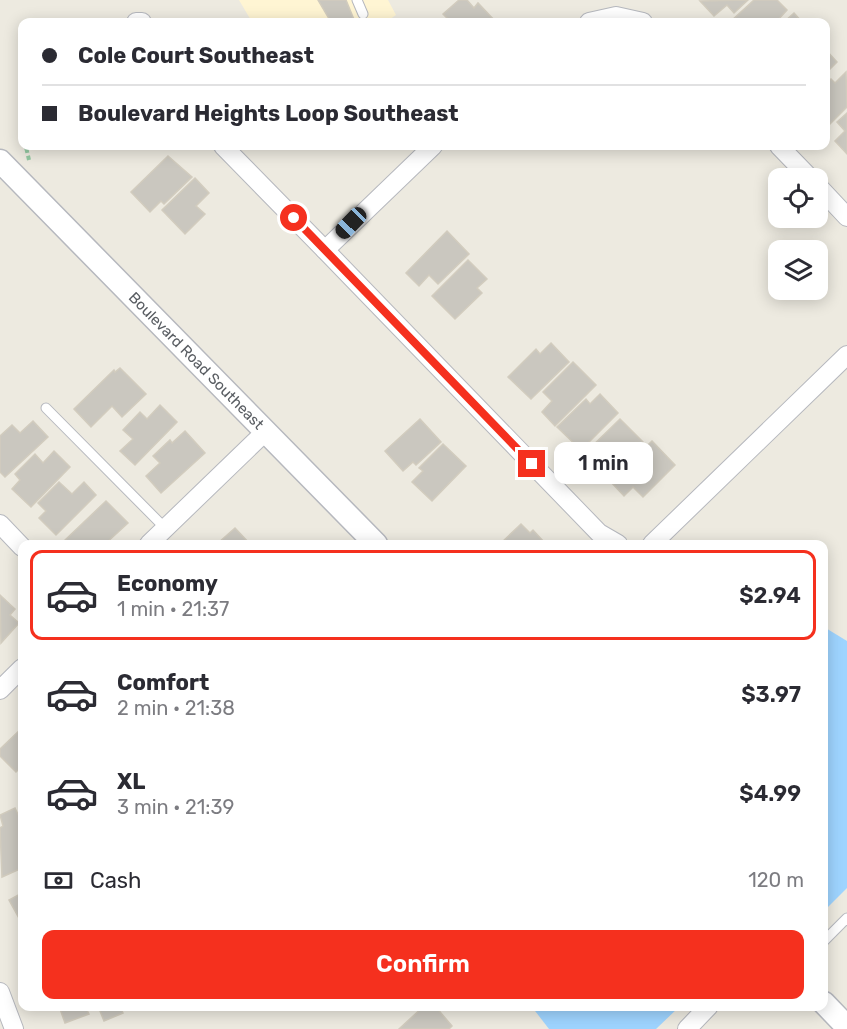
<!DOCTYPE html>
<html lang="en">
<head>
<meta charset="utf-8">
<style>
  body { margin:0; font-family:Rubik,sans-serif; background:#f7f7f7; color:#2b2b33; height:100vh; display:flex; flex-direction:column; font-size:22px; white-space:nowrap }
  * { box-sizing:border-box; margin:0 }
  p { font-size:20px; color:#7c7c81 }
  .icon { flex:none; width:33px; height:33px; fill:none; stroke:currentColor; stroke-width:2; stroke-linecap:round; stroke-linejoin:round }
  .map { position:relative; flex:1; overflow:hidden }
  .details { position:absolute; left:18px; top:540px; width:810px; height:471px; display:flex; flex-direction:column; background:#fff; border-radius:12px; box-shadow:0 3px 15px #0003 }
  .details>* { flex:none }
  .top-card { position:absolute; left:18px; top:18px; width:812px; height:132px; border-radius:12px; box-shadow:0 3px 15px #0003; display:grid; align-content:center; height:132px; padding:0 24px; background:#fff }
  .tools { position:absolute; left:768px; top:168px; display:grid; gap:12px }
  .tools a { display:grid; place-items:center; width:60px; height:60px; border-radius:12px; background:#fff; box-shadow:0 3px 15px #0003; font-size:30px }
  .end { position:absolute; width:27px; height:27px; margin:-14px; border:8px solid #f5301e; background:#fff; box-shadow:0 0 0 3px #fff }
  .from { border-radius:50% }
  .bubble { position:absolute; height:42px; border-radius:12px; background:#fff; box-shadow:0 3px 15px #0003; font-size:20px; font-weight:600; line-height:42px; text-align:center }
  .car { position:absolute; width:18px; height:36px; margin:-18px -9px; border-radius:8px; box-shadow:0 0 4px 2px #0007; background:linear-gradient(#222 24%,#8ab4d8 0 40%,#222 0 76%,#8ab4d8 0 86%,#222 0) }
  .top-card b { display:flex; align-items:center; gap:21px; height:57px; font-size:22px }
  .top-card b+b { border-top:2px solid #e1e1e2 }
  .top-card i { width:15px; height:15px; background:#2b2b33 }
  ul { padding:10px 0 0; list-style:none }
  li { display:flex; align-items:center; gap:18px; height:90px; margin:0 12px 9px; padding:0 12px; border:3px solid transparent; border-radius:12px }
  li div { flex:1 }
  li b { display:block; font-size:22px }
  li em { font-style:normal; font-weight:600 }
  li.active { border-color:#f5301e }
  li>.icon { width:54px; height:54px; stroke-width:1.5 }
  .pay { display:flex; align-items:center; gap:15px; height:66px; padding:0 24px; font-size:22px }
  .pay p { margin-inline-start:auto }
  .cta { display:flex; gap:12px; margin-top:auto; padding:12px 24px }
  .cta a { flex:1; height:69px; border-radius:12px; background:#f5301e; color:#fff; font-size:24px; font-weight:600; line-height:69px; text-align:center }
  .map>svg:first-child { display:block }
</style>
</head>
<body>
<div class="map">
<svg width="847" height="1029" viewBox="0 0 847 1029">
  <rect width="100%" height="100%" fill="#edeae0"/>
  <path fill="#fff5d3" d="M 239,0 L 388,0 L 396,15 L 386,22 L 252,22 Z"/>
  <g fill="#9ed4ff">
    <path d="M 824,627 L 847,641 L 847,888 L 824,911 Z"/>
    <path d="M 532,1007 L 679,1007 L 656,1029 L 549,1029 Z"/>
  </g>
  <g fill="#cac7bf" stroke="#d2ccbe" stroke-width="1.5">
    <path d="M 318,0 L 346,0 L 355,22 L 331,22 Z"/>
    <path d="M 459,0 L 467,0 L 474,8 L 478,3 L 496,22 L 451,22 L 443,14 Z"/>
    <path d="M 748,0 L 734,13 L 727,5 L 714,16 L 700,1 Z"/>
    <path d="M 754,0 L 777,0 L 787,10 L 776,22 L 730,22 Z"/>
    <path d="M 794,13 L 802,22 L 784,22 Z"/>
    <path d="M 825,49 L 837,62 L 826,73 L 829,76 L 825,80 Z"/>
    <path d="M 846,72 L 847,107 L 825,129 L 825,84 L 831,79 L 835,83 Z"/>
    <path d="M 847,113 L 847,154 L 835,141 L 845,131 L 837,122 Z"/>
    <path d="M 168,156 L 192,177 L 164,204 L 161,201 L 150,212 L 131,192 Z"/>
    <path d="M 195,178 L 209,193 L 196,206 L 205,214 L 185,234 L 162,210 Z"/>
    <path d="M 447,231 L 469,254 L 438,284 L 429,275 L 419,286 L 406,273 Z"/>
    <path d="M 468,260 L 487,279 L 477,288 L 482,293 L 455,319 L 432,296 Z"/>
    <path d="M 551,343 L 569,362 L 531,399 L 508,377 L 536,349 L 540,354 Z"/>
    <path d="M 573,362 L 596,385 L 555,426 L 542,412 L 552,401 L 543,392 Z"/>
    <path d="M 120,368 L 146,394 L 122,417 L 112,406 L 91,427 L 74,409 L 114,370 L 115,372 Z"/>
    <path d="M 600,394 L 618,413 L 581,450 L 557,427 L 586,399 L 590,404 Z"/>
    <path d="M 160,405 L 177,422 L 135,465 L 120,451 L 133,439 L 123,430 L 140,412 L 147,419 Z"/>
    <path d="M 420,419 L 441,442 L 416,465 L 413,462 L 403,471 L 385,451 Z"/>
    <path d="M 620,419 L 643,442 L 607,477 L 584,454 Z"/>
    <path d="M 33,421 L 48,437 L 5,477 L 0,472 L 0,436 L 12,425 L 20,433 Z"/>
    <path d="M 185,431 L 205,453 L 161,493 L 146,476 L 160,463 L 153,456 L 170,440 L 172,443 Z"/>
    <path d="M 652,441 L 675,465 L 643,497 L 633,487 L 624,496 L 610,481 Z"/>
    <path d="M 443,444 L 466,466 L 432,501 L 412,482 L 423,471 L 419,468 Z"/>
    <path d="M 54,451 L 70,467 L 31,507 L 12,489 L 20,480 L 15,474 L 35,454 L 43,463 Z"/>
    <path d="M 59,482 L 72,494 L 84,482 L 96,495 L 56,535 L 39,518 L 46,511 L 38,503 Z"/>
    <path d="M 106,501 L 128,523 L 105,544 L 65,544 L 63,542 Z"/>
    <path d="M 521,524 L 530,533 L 533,530 L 544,542 L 542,544 L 500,544 Z"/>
    <path d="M 235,528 L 250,544 L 217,544 Z"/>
    <path d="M 0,595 L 15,609 L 10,615 L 19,623 L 1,643 Z"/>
    <path d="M 22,728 L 22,766 L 16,772 L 0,756 L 0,749 Z"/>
    <path d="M 15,808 L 22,823 L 22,868 L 2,877 L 0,828 L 3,826 L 0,815 Z"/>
    <path d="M 22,893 L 22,919 L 20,920 L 9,900 Z"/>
    <path d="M 59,1006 L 90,1006 L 86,1008 L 89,1014 L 65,1023 Z"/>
    <path d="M 98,1006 L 120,1006 L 123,1013 L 104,1021 Z"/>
    <path d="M 424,1006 L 435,1006 L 452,1026 L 449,1029 L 399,1029 Z"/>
  </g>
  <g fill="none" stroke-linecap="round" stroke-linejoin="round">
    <g stroke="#b6b8be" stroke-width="11">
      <g id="service">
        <path d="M 357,0 L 363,14"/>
        <path d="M 46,408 L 166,529"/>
        <path d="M 824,941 L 847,918"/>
      </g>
    </g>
    <g stroke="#b6b8be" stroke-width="20">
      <g id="minor">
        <path d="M 136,22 L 142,22"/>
        <path d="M 589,22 L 616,16 L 643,22"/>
        <path d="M 223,146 L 325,250"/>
        <path d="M 433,146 L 325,250 L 599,533 L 618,544"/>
        <path d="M 779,146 L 810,178"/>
        <path d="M 818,186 L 847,217"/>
        <path d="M 0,524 L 22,547"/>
        <path d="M 149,544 L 266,431"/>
        <path d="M 652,544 L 847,355"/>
        <path d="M 0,690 L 22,668"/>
        <path d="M 0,992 L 14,1029"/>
        <path d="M 687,1029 L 709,1006"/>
      </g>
    </g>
    <g stroke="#b6b8be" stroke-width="25">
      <g id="tertiary">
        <path id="s1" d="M 0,161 L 376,544"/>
        <path d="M 824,1003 L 847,1027"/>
      </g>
    </g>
    <path stroke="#93c8a2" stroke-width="4" stroke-dasharray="6 3" stroke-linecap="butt" d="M 26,147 L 29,160"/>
    <use href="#service" stroke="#fff" stroke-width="9"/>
    <use href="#minor" stroke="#fff" stroke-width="18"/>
    <use href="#tertiary" stroke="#fff" stroke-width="22"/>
  </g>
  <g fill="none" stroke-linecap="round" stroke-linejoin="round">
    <path stroke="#f5301e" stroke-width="8" d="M 294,218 L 532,464"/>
  </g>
  <g text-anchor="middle" stroke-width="6" stroke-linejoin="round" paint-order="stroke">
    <g font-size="15" fill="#595d62" stroke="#fff">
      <text dy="5" stroke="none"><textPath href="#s1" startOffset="280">Boulevard Road Southeast</textPath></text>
    </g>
  </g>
</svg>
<div class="tools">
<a><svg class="icon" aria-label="locate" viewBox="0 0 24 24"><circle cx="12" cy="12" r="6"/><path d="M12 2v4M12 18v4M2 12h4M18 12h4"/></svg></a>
<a><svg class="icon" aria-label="layers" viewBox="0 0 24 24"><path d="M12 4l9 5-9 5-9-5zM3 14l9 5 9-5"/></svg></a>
</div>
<i class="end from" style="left:294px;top:218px"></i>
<i class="end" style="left:532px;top:464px"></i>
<div class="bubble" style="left:554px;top:442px;width:99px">1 min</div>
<i class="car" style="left:351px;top:223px;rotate:224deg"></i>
<div class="top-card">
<b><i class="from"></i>Cole Court Southeast</b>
<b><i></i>Boulevard Heights Loop Southeast</b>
</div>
<section class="details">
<ul>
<li class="active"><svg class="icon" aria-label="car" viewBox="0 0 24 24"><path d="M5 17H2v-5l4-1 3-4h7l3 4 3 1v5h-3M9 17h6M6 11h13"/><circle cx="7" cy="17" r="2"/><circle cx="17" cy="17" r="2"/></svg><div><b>Economy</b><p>1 min · 21:37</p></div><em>$2.94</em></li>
<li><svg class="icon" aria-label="car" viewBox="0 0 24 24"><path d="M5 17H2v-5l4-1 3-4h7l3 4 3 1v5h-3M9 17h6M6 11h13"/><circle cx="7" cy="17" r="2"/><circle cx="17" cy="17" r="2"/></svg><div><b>Comfort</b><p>2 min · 21:38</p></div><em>$3.97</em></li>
<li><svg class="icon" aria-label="car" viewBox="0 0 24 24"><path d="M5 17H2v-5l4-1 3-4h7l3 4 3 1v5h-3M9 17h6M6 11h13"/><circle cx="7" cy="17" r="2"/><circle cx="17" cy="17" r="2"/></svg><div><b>XL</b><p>3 min · 21:39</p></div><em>$4.99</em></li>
</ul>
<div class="pay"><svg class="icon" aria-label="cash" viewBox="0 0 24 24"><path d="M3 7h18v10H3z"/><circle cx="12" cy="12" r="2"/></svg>Cash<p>120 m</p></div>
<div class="cta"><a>Confirm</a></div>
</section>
</div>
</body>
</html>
